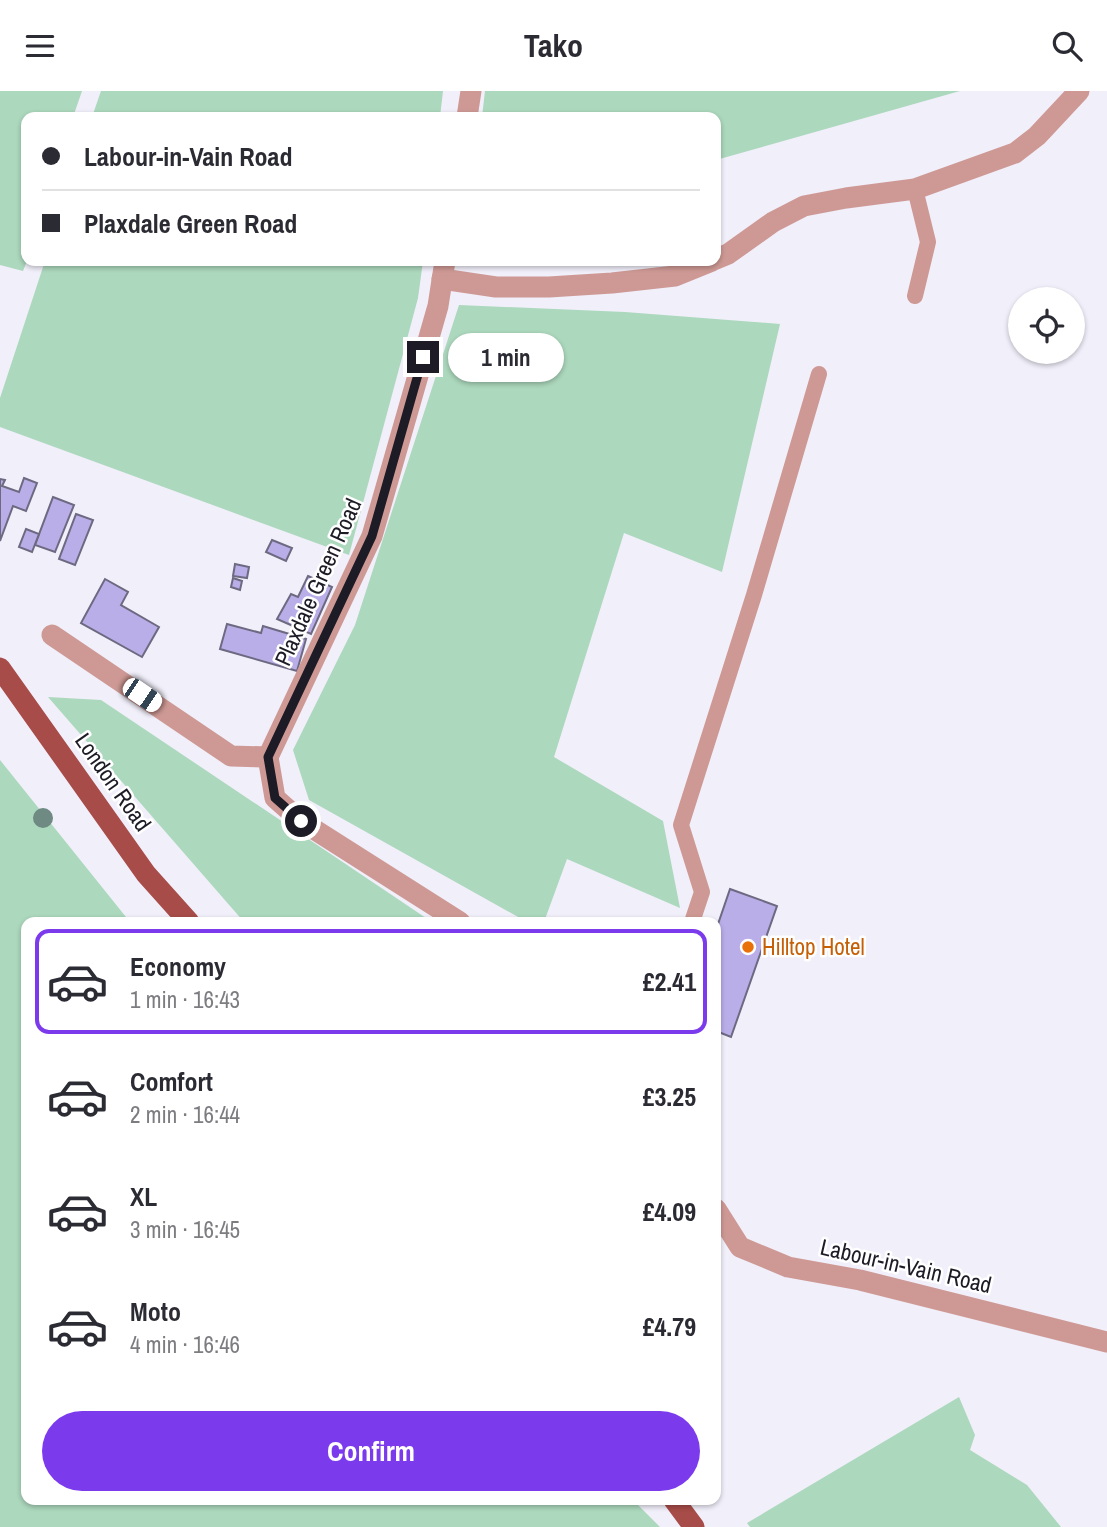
<!DOCTYPE html>
<html lang="en">
<head>
<meta charset="utf-8">
<style>
  body { margin:0; font-family:"Archivo Narrow",sans-serif; background:#f2f2f3; color:#2b2b33; height:100vh; display:flex; flex-direction:column; font-size:26px; white-space:nowrap }
  * { box-sizing:border-box; margin:0 }
  p { font-size:23px; color:#7c7c81 }
  .icon { flex:none; width:38px; height:38px; fill:none; stroke:currentColor; stroke-width:2; stroke-linecap:round; stroke-linejoin:round }
  .map { position:relative; flex:1; overflow:hidden }
  .drawer { position:absolute; left:21px; top:826px; width:700px; height:588px; display:flex; flex-direction:column; background:#fff; border-radius:14px; box-shadow:0 2px 5px #0004 }
  .drawer>* { flex:none }
  .hud { position:absolute; left:21px; top:21px; width:700px; height:154px; border-radius:14px; box-shadow:0 2px 5px #0004; display:grid; align-content:center; height:154px; padding:0 21px; background:#fff }
  .buttons { position:absolute; left:1008px; top:196px; display:grid; gap:14px }
  .buttons a { display:grid; place-items:center; width:77px; height:77px; border-radius:50%; background:#fff; box-shadow:0 2px 5px #0004; font-size:35px }
  .end { position:absolute; width:32px; height:32px; margin:-16px; border:9px solid #1d1b25; background:#fff; box-shadow:0 0 0 4px #fff }
  .from { border-radius:50% }
  .bubble { position:absolute; height:49px; border-radius:24px; background:#fff; box-shadow:0 2px 5px #0004; font-size:23px; font-weight:800; line-height:49px; text-align:center }
  .car { position:absolute; width:21px; height:42px; margin:-21px -10px; border-radius:9px; box-shadow:0 0 5px 2px #0007; background:linear-gradient(#fff 24%,#345 0 40%,#fff 0 76%,#345 0 86%,#fff 0) }
  .hud b { display:flex; align-items:center; gap:24px; height:66px; font-size:26px }
  .hud b+b { border-top:2px solid #e1e1e2 }
  .hud i { width:18px; height:18px; background:#2b2b33 }
  ul { padding:12px 0 0; list-style:none }
  li { display:flex; align-items:center; gap:21px; height:105px; margin:0 14px 10px; padding:0 7px; border:4px solid transparent; border-radius:14px }
  li div { flex:1 }
  li b { display:block; font-size:26px }
  li em { font-style:normal; font-weight:800 }
  li.active { border-color:#7c3aed }
  li>.icon { width:63px; height:63px; stroke-width:1.5 }
  .action { display:flex; gap:14px; margin-top:auto; padding:14px 21px }
  .action a { flex:1; height:80px; border-radius:42px; background:#7c3aed; color:#fff; font-size:28px; font-weight:800; line-height:80px; text-align:center }
  header { display:flex; justify-content:space-between; align-items:center; height:91px; padding:0 21px; background:#fff; font-size:32px; font-weight:800 }
  .map>svg:first-child { display:block }
</style>
</head>
<body>
<header><svg class="icon" aria-label="menu" viewBox="0 0 24 24"><path d="M4 6h16M4 12h16M4 18h16"/></svg>Tako<svg class="icon" aria-label="search" viewBox="0 0 24 24"><circle cx="10" cy="10" r="6"/><path d="M15 15l6 6"/></svg></header>
<div class="map">
<svg width="1107" height="1436" viewBox="0 0 1107 1436">
  <rect width="100%" height="100%" fill="#f1effa"/>
  <g fill="#acd8bd">
    <path d="M 0,0 L 82,0 L 73,26 L 26,26 L 27,170 L 23,180 L 0,174 Z"/>
    <path d="M 101,0 L 443,0 L 440,26 L 92,26 Z"/>
    <path d="M 485,0 L 960,0 L 716,69 L 716,26 L 482,26 Z"/>
    <path d="M 45,170 L 423,170 L 418,207 L 349,464 L 0,336 L 0,307 Z"/>
    <path d="M 459,214 L 625,221 L 780,233 L 722,481 L 624,442 L 554,666 L 663,730 L 680,817 L 567,768 L 544,831 L 527,831 L 309,709 L 293,659 L 355,534 Z"/>
    <path d="M 48,606 L 101,609 L 432,831 L 244,831 Z"/>
    <path d="M 0,669 L 130,831 L 26,831 L 26,1409 L 633,1409 L 660,1436 L 0,1436 Z"/>
    <path d="M 959,1306 L 975,1344 L 970,1359 L 1027,1394 L 1061,1436 L 750,1436 L 747,1432 Z"/>
  </g>
  <g fill="#b9aee8" stroke="#6d6981" stroke-width="2">
    <path d="M 24,387 L 37,392 L 26,420 L 13,415 L 0,450 L 0,388 L 5,389 L 2,395 L 19,401 Z"/>
    <path d="M 53,406 L 74,414 L 55,461 L 35,454 Z"/>
    <path d="M 76,423 L 93,429 L 75,474 L 59,468 Z"/>
    <path d="M 26,438 L 39,443 L 32,461 L 19,456 Z"/>
    <path d="M 272,449 L 292,457 L 286,470 L 266,461 Z"/>
    <path d="M 235,473 L 249,476 L 247,487 L 233,485 Z"/>
    <path d="M 308,485 L 332,496 L 311,543 L 277,528 L 291,503 L 298,506 Z"/>
    <path d="M 233,487 L 242,490 L 240,499 L 231,496 Z"/>
    <path d="M 105,488 L 128,501 L 121,514 L 159,536 L 142,566 L 81,532 Z"/>
    <path d="M 227,533 L 261,542 L 263,535 L 306,548 L 297,580 L 220,558 Z"/>
    <path d="M 730,798 L 777,815 L 731,946 L 716,940 L 716,839 Z"/>
  </g>
  <g fill="none" stroke-linecap="round" stroke-linejoin="round">
    <g stroke="#ce9994" stroke-width="16">
      <path d="M 915,98 L 928,151 L 915,205"/>
      <path d="M 692,831 L 702,801 L 681,734 L 754,504 L 819,283"/>
    </g>
    <g stroke="#ce9994" stroke-width="21">
      <path d="M 716,168 L 728,163 L 773,131 L 804,115 L 846,107 L 915,98 L 1015,62 L 1037,45 L 1079,0"/>
      <path d="M 442,188 L 496,196 L 549,196 L 612,192 L 675,185 L 712,170"/>
      <path d="M 52,544 L 231,665 L 268,666"/>
      <path d="M 716,1118 L 740,1156 L 788,1176 L 860,1189 L 1107,1251"/>
    </g>
    <g stroke="#ce9994" stroke-width="21">
      <path d="M 467,26 L 471,0"/>
      <path d="M 445,170 L 438,215 L 372,445 L 268,666 L 275,707 L 301,730 L 460,831"/>
    </g>
    <g stroke="#a74c48" stroke-width="21">
      <path d="M 0,577 L 146,783 L 189,831"/>
      <path d="M 674,1409 L 694,1436"/>
    </g>
  </g>
  <circle fill="#6e8a82" cx="43" cy="727" r="10"/>
  <g fill="none" stroke-linecap="round" stroke-linejoin="round">
    <path stroke="#1d1b25" stroke-width="9" d="M 301,730 L 275,707 L 268,666 L 372,445 L 423,266"/>
  </g>
  <circle fill="#e8710a" stroke="#fff" stroke-width="2.5" cx="748" cy="856" r="7"/>
  <g text-anchor="middle" stroke-width="5" stroke-linejoin="round" paint-order="stroke">
    <g font-size="23" fill="#1d1b25" stroke="#fff">
      <text transform="translate(318 491) rotate(-66)" y="8">Plaxdale Green Road</text>
      <text transform="translate(113 691) rotate(55)" y="8">London Road</text>
      <text transform="translate(906 1175) rotate(13)" y="8">Labour-in-Vain Road</text>
    </g>
    <g font-size="23" fill="#c56008" stroke="#fff" text-anchor="start">
      <text x="762" y="864">Hilltop Hotel</text>
    </g>
  </g>
</svg>
<div class="buttons">
<a><svg class="icon" aria-label="locate" viewBox="0 0 24 24"><circle cx="12" cy="12" r="6"/><path d="M12 2v4M12 18v4M2 12h4M18 12h4"/></svg></a>
</div>
<i class="end from" style="left:301px;top:730px"></i>
<i class="end" style="left:423px;top:266px"></i>
<div class="bubble" style="left:448px;top:242px;width:116px">1 min</div>
<i class="car" style="left:142px;top:604px;rotate:124deg"></i>
<div class="hud">
<b><i class="from"></i>Labour-in-Vain Road</b>
<b><i></i>Plaxdale Green Road</b>
</div>
<section class="drawer">
<ul>
<li class="active"><svg class="icon" aria-label="car" viewBox="0 0 24 24"><path d="M5 17H2v-5l4-1 3-4h7l3 4 3 1v5h-3M9 17h6M6 11h13"/><circle cx="7" cy="17" r="2"/><circle cx="17" cy="17" r="2"/></svg><div><b>Economy</b><p>1 min · 16:43</p></div><em>£2.41</em></li>
<li><svg class="icon" aria-label="car" viewBox="0 0 24 24"><path d="M5 17H2v-5l4-1 3-4h7l3 4 3 1v5h-3M9 17h6M6 11h13"/><circle cx="7" cy="17" r="2"/><circle cx="17" cy="17" r="2"/></svg><div><b>Comfort</b><p>2 min · 16:44</p></div><em>£3.25</em></li>
<li><svg class="icon" aria-label="car" viewBox="0 0 24 24"><path d="M5 17H2v-5l4-1 3-4h7l3 4 3 1v5h-3M9 17h6M6 11h13"/><circle cx="7" cy="17" r="2"/><circle cx="17" cy="17" r="2"/></svg><div><b>XL</b><p>3 min · 16:45</p></div><em>£4.09</em></li>
<li><svg class="icon" aria-label="car" viewBox="0 0 24 24"><path d="M5 17H2v-5l4-1 3-4h7l3 4 3 1v5h-3M9 17h6M6 11h13"/><circle cx="7" cy="17" r="2"/><circle cx="17" cy="17" r="2"/></svg><div><b>Moto</b><p>4 min · 16:46</p></div><em>£4.79</em></li>
</ul>
<div class="action"><a>Confirm</a></div>
</section>
</div>
</body>
</html>
